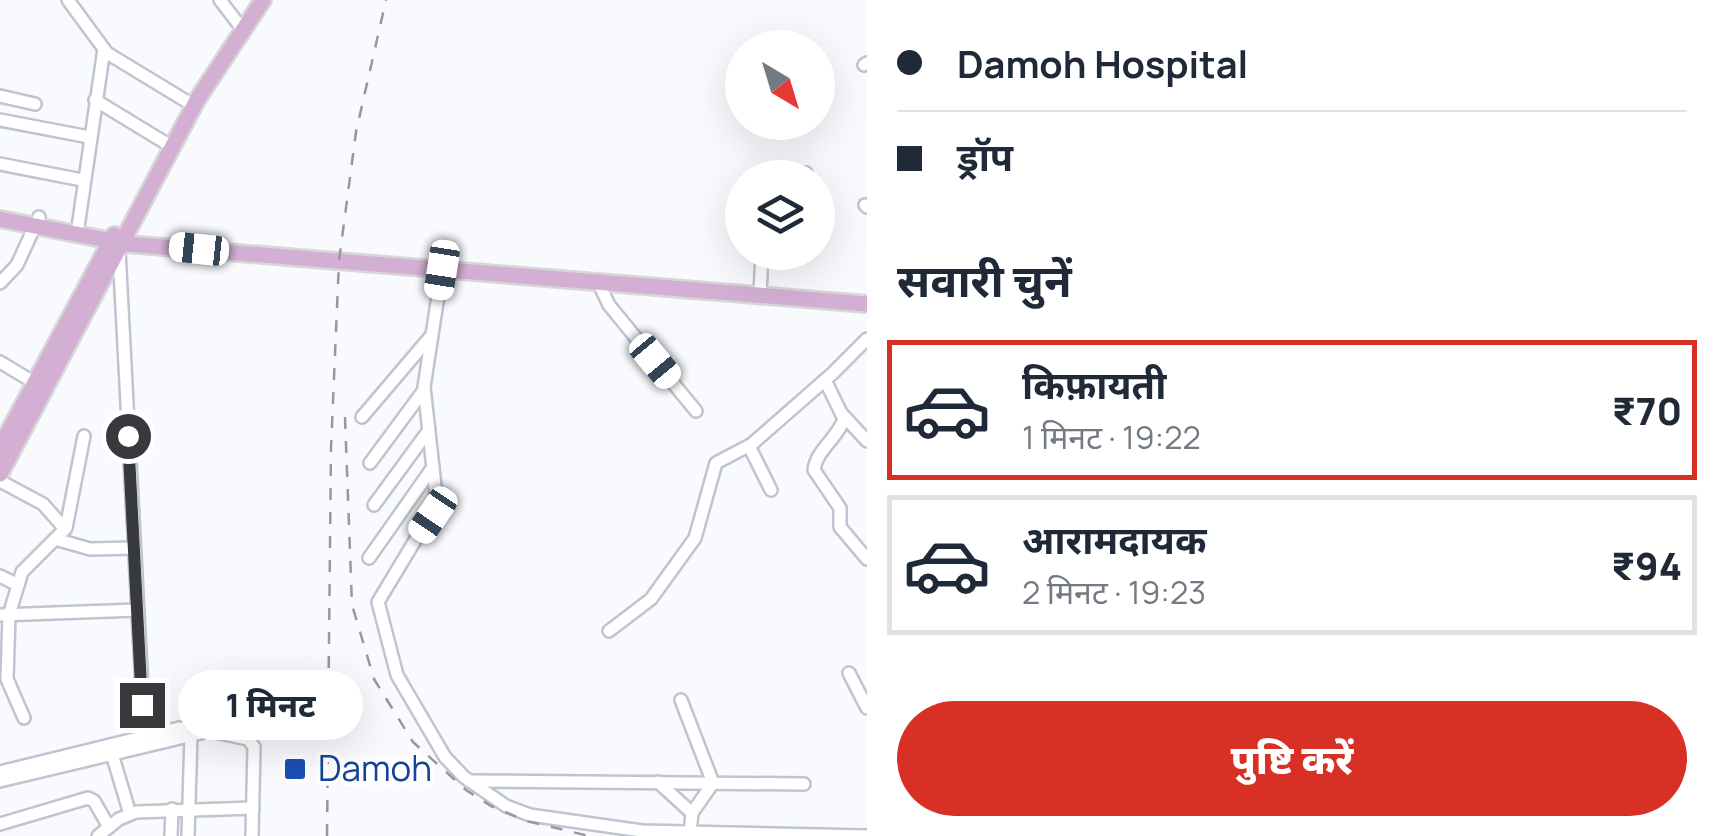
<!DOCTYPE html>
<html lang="hi">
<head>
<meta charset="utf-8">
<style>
  body { margin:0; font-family:Manrope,"Noto Sans Devanagari",sans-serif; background:#f6f6f7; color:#1f2937; height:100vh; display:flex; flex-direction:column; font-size:38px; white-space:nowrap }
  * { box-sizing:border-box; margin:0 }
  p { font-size:32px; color:#747a83 }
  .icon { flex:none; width:55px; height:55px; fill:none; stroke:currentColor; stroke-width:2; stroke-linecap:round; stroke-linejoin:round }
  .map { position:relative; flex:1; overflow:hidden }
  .drawer { display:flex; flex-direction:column; background:#fff; width:850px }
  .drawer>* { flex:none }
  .top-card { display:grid; align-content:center; height:220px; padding:0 30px; background:#fff }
  .needle { width:65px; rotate:142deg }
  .controls { position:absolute; left:725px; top:30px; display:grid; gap:20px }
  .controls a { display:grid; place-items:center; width:110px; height:110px; border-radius:50%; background:#fff; box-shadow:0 10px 40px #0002; font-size:50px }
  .end { position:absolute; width:45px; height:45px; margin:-22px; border:12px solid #37393d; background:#fff; box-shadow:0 0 0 5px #fff }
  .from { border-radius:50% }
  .bubble { position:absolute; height:70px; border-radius:35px; background:#fff; box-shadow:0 10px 40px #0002; font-size:32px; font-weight:800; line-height:70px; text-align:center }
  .car { position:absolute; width:30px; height:60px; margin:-30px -15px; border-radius:12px; box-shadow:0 0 8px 2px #0007; background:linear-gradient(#fff 24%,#345 0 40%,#fff 0 76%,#345 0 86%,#fff 0) }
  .top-card b { display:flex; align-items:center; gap:35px; height:95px; font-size:38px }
  .top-card b+b { border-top:2px solid #e0e1e3 }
  .top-card i { width:25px; height:25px; background:#1f2937 }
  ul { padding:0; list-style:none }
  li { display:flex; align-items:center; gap:30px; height:140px; margin:0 20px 15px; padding:0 10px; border:5px solid #e0e1e3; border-radius:0px }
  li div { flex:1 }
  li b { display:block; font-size:38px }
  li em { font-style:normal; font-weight:800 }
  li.selected { border-color:#d93025 }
  li>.icon { width:90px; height:90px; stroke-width:1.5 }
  h2 { padding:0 30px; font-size:45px; line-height:120px }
  .button { display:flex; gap:20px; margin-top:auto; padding:20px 30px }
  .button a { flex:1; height:115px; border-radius:60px; background:#d93025; color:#fff; font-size:40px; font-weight:800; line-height:115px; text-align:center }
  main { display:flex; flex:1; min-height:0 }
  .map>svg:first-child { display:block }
</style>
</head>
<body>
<main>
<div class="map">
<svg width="867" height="836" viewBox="0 0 867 836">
  <rect width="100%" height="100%" fill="#f8fafe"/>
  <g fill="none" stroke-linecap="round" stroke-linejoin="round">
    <g stroke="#bfc4cf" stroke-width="16">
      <g id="minor">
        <path d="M 68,0 L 107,53 L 186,101"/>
        <path d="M 220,0 L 243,30"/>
        <path d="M 864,65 L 867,63"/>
        <path d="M 0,96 L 35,104"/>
        <path d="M 95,100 L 164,142"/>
        <path d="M 0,120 L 89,137"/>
        <path d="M 0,164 L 82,180"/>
        <path d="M 800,178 L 806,173"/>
        <path d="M 865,205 L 867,207"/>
        <path d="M 742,216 L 742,221"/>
        <path d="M 77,234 L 104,49"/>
        <path d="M 119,251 L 145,746"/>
        <path d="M 442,270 L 424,387 L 437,504 L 378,602 L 397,675 L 445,757 L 464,777 L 506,806 L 530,815 L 642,831 L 867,836"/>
        <path d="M 598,282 L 609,305 L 696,411"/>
        <path d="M 0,283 L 17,265 L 39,217"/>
        <path d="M 760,295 L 762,252"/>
        <path d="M 0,362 L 35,383"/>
        <path d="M 825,380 L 844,419 C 838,438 816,450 814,470 L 840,508 L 840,527 L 867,559"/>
        <path d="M 843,415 L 867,441"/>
        <path d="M 362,417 L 431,336"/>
        <path d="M 749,446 L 771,490"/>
        <path d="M 370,463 L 424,390"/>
        <path d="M 0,481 L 43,504 L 65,529"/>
        <path d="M 374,505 L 429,430"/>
        <path d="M 55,539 L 90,549 L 134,548"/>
        <path d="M 369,558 L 433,467"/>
        <path d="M 0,576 L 18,585"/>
        <path d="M 0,615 L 137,610"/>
        <path d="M 609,631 L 651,599 L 695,538 L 716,463 L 752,444 L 833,373 L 867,339"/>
        <path d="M 849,673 L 867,708"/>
        <path d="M 681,700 L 713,783 L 692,813 L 690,833"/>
        <path d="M 24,718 L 7,679 L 9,615 L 22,572 L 66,528 L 84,436"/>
        <path d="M 112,754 L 130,814"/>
        <path d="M 0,772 L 179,728 L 210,731 L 248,739 L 254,747 L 252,836"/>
        <path d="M 0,781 L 201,733"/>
        <path d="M 469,781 L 804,784"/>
        <path d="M 658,782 L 692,813"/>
        <path d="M 0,824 L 88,798 L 94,801 L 109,827"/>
        <path d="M 98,836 L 119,819 L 136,812 L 253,808"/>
        <path d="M 171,836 L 172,809"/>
        <path d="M 188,836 L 191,735"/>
      </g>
    </g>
    <g stroke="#d7d7d8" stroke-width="20">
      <g id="major">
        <path d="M 0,219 L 127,244 L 867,304"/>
        <path d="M 0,448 L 114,235"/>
        <path d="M 0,474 L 197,100 L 263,0"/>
      </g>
    </g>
    <use href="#minor" stroke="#fff" stroke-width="11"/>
    <use href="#major" stroke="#d2afd3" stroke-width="15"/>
    <g stroke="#96989c" stroke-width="2.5" stroke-dasharray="12 12" stroke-linecap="butt">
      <path d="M 345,417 L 352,605 L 374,679 L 413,742 L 466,790 L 491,806 L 527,821 L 589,836"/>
      <path d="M 327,836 L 331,448 L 339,261 L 356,132 L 386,0"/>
    </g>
  </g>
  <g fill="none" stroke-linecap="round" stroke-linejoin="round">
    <path stroke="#37393d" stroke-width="12" d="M 128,436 L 142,705"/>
  </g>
  <rect fill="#1a4fb4" stroke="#fff" stroke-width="4" x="283" y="757" width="24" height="24" rx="5"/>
  <g text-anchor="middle" stroke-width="9" stroke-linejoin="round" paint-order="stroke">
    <g font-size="35" fill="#164399" stroke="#fff" text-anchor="start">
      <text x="318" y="781">Damoh</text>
    </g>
  </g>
</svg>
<div class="controls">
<a><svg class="needle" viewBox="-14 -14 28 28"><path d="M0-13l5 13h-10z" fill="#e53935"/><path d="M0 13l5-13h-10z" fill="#747a83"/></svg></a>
<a><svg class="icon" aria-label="layers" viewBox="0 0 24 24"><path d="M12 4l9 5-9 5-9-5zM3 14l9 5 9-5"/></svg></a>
</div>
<i class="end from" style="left:128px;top:436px"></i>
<i class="end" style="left:142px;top:705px"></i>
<div class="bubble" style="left:178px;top:670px;width:185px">1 मिनट</div>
<i class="car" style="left:199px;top:249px;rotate:276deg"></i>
<i class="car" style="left:442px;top:270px;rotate:189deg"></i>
<i class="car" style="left:655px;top:361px;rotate:140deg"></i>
<i class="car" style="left:433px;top:515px;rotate:214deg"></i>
</div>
<section class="drawer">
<div class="top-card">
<b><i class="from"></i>Damoh Hospital</b>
<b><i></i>ड्रॉप</b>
</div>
<h2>सवारी चुनें</h2>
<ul>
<li class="selected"><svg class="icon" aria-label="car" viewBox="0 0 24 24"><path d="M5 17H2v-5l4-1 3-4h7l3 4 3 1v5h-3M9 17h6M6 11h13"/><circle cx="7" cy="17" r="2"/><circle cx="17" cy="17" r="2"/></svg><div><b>किफ़ायती</b><p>1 मिनट · 19:22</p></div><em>₹70</em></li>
<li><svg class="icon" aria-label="car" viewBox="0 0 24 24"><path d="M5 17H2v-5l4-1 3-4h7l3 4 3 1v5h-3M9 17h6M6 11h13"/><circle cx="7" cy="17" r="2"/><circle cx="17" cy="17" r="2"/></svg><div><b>आरामदायक</b><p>2 मिनट · 19:23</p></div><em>₹94</em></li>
</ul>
<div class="button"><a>पुष्टि करें</a></div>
</section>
</main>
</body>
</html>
